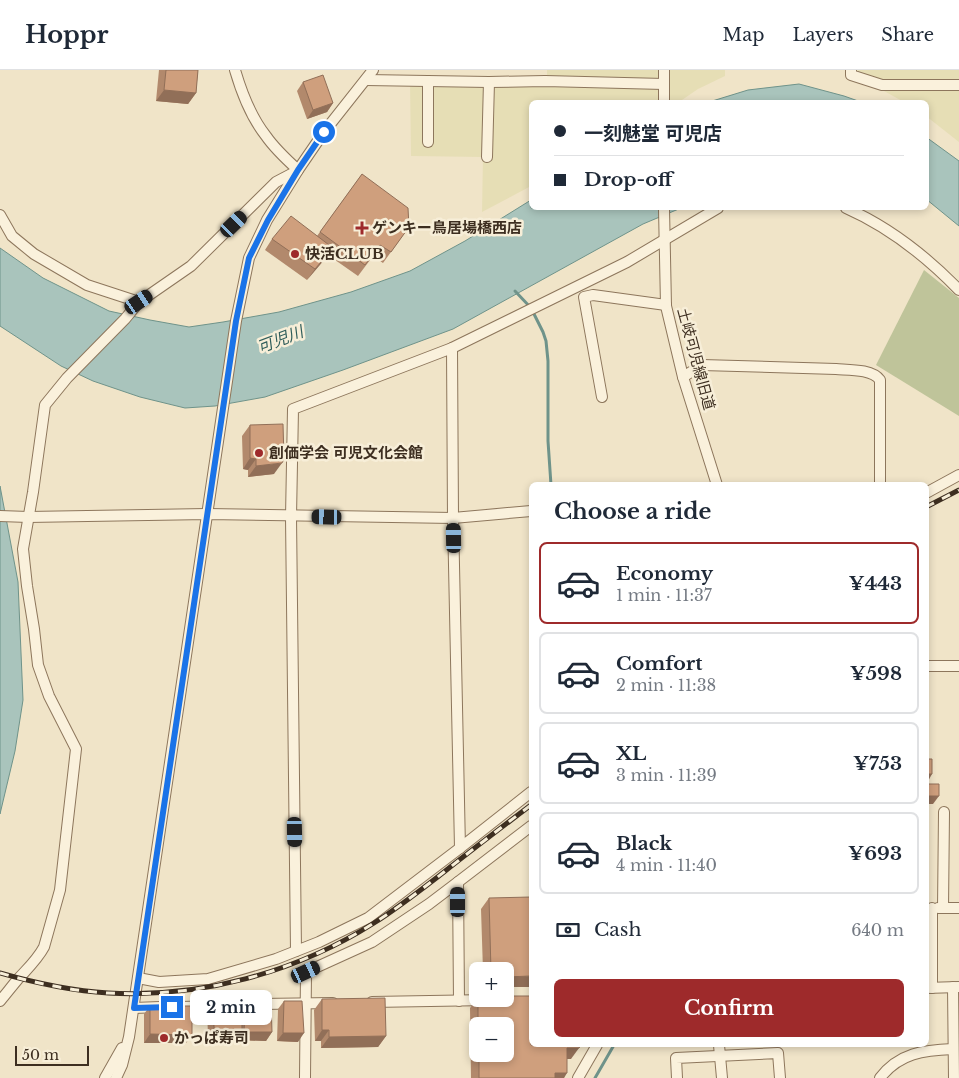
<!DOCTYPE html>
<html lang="en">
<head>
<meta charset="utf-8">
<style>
  body { margin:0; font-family:"Libre Baskerville","Noto Sans JP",serif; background:#f6f6f7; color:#1f2937; height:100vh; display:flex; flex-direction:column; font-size:19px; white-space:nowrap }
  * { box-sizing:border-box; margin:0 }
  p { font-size:16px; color:#747a83 }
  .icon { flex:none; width:28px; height:28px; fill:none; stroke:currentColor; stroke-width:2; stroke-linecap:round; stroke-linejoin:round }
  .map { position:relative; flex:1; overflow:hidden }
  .drawer { position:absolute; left:529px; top:412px; width:400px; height:565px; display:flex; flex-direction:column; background:#fff; border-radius:8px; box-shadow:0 2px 8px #0003 }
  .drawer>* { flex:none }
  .top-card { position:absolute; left:529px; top:30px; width:400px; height:110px; border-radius:8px; box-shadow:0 2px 8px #0003; display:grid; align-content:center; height:110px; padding:0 25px; background:#fff }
  .controls { position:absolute; left:469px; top:892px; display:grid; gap:10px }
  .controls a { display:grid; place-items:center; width:45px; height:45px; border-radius:8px; background:#fff; box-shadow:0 2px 8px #0003; font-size:25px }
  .scale { position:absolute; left:15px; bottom:12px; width:74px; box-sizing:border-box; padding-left:5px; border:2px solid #3d2e20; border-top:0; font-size:14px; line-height:18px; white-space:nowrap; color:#3d2e20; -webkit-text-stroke:4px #f7eed8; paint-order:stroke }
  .end { position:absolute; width:22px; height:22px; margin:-11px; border:6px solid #1a73e8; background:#fff; box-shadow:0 0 0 2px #fff }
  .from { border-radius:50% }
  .bubble { position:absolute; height:35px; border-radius:8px; background:#fff; box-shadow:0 2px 8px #0003; font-size:16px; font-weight:700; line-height:35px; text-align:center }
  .car { position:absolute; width:15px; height:30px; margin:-15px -8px; border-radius:6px; box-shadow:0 0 4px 1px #0007; background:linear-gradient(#222 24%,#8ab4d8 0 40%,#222 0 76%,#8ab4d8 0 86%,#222 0) }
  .top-card b { display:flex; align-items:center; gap:18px; height:48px; font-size:19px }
  .top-card b+b { border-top:1px solid #e0e1e3 }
  .top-card i { width:12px; height:12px; background:#1f2937 }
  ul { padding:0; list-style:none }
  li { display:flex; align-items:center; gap:15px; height:82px; margin:0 10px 8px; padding:0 15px; border:2px solid #e0e1e3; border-radius:8px }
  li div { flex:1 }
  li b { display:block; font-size:19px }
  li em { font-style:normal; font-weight:700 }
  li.on { border-color:#9e2a2b }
  li>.icon { width:45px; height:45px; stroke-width:1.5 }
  h2 { padding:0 25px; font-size:22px; line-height:60px }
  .pay { display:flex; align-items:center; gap:12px; height:55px; padding:0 25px; font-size:19px }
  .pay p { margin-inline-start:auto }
  .cta { display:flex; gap:10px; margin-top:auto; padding:10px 25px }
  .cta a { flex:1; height:58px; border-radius:8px; background:#9e2a2b; color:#fff; font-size:20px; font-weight:700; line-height:58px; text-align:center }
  header { display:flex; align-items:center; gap:30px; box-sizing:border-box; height:70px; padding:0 25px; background:#fff; border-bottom:1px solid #e0e1e3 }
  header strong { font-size:24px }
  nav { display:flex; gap:28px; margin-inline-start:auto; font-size:18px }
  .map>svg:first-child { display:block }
</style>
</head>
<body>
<header>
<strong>Hoppr</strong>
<nav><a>Map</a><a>Layers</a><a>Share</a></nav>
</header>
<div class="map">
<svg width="959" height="1008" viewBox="0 0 959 1008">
  <rect width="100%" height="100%" fill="#f0e4c8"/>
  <g fill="#e6deb5">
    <path d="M 547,0 L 725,0 L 725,6 L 698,19 L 679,32 L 531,32 L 531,116 L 482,142 L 483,87 L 411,86 L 410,11 L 547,12 Z"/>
    <path d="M 856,0 L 959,0 L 959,72 L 926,46 L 926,32 L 904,32 L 884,21 L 880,9 L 856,2 Z"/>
  </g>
  <path fill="#bfc49a" d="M 924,200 L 959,228 L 959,346 L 876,295 Z"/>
  <g fill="#a9c4bc" stroke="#6f938a">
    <path d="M 799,14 L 844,26 L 861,32 L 709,32 L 748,20 Z"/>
    <path d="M 926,67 L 959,91 L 959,156 L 926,129 Z"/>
    <path d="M 531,130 L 531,138 L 681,138 L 643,154 L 453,259 L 343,300 L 265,327 L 215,336 L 185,338 L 140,327 L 93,311 L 61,296 L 0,256 L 0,178 L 43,208 L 109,241 L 150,250 L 189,257 L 223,252 L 279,242 L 351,222 L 410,201 L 465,171 Z"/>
    <path d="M 0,416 L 18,512 L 23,630 L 15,681 L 0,744 Z"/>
  </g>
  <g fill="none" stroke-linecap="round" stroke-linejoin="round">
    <g stroke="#6f938a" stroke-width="3">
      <path d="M 515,221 L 531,238 L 543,262 L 546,271 L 548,291 L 548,371 L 551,415"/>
      <path d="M 595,1008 L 614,975"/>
    </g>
    <g stroke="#8d765c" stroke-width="12">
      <g id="minor">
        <path d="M 235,0 C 242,24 251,47 266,66 C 275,79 287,90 298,100"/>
        <path d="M 851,0 L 851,5 L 882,15 L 959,15"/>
        <path d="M 366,10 L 489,12 L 545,11 L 664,14"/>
        <path d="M 428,11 L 428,72"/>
        <path d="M 664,32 L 664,0"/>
        <path d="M 487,87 L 489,12"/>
        <path d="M 664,138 L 666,236 L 683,307 L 717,415"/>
        <path d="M 846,138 C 889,157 926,186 959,220"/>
        <path d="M 0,145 L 12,166 L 34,184 L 87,215 L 139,232"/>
        <path d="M 452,278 L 453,448 L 460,778"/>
        <path d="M 683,307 L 702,295 L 836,299 C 849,300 872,299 880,310 L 880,415"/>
        <path d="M 602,327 L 584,227 L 593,225 L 666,235"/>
        <path d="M 926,423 L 959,405"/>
        <path d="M 0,446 L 28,447 L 207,444 L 453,448 L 531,441"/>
        <path d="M 926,596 L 959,596"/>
        <path d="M 932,838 L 932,918"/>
        <path d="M 938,838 L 959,838"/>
        <path d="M 943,838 L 944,742"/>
        <path d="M 296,881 L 291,447 L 293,339 L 452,278 L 627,192 L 718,138"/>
        <path d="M 138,908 L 159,912 L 208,909 L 276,889 L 319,872 L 368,848 L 460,778 L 531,722"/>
        <path d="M 953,917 L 954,1008"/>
        <path d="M 926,918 L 958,917"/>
        <path d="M 0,931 C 6,924 12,916 18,909 C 28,898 37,890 44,877 L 60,820 L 76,679 L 49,626 L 38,595 L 34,559 L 27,516 L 23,479 L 33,422 L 45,335 L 67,308 L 125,249 L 139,232 L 191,196 L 276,112 L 297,101"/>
        <path d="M 459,931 L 458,812 L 531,756"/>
        <path d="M 372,932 L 488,930"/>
        <path d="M 260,934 L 333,933"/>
        <path d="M 180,937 L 223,936"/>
        <path d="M 134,938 L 160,937"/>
        <path d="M 719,975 L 722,1008"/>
        <path d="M 105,1008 L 122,978"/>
        <path d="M 116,1008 L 122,995 L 129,967 L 236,251 L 249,188 L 267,150 L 298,100 L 324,62 L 373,0"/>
        <path d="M 305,1008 L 306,902 L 372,872 L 429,834 L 458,812"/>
        <path d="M 578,1008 L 597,975"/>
        <path d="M 677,1008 L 676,988 L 778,983 L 780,1008"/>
        <path d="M 880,1008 C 899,983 924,980 953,979"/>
      </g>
    </g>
    <use href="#minor" stroke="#faf1dc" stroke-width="10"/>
    <g stroke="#3d2e20" stroke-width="5">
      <g id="rail">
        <path d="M 926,437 L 959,420"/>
        <path d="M 0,903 C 35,913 71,921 108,923 C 201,928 295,903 374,853 C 398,838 422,819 444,802 C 473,779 502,757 531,735"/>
      </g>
    </g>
    <use href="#rail" stroke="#f7eed8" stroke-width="3" stroke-dasharray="9" stroke-linecap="butt"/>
  </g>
  <g fill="#b2896c" fill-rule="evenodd">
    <path d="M 159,0 L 198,0 L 196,23 L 188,34 L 156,31 Z"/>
    <path d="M 303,12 L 333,33 L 327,42 L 307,49 L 297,21 Z"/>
    <path d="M 362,104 L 409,157 L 383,193 L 373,186 L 358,206 L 328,185 L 307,210 L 265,180 L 272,169 L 317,166 Z"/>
    <path d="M 250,355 L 274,404 L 248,407 L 248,400 L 243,399 L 242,366 Z"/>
    <path d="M 489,828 L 531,917 L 505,917 L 505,901 L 483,901 L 481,839 Z"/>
    <path d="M 478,927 L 478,929 L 505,929 L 571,989 L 567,989 L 564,1008 L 471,1008 L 470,938 ZM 478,956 L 505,956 L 505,984 L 478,984 Z"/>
    <path d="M 322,929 L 386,966 L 378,977 L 321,978 L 321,971 L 315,971 L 314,940 Z"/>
    <path d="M 284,931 L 298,972 L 277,971 L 278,939 Z"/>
    <path d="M 213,932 L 242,936 L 245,932 L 272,962 L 266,971 L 239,970 L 239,968 L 236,971 L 210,972 L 208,965 L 207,940 Z"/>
    <path d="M 150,936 L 186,973 L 144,973 L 144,944 Z"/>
  </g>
  <g fill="#916f58">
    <path d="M 164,20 L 196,23 L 188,34 L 156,31 Z"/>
    <path d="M 333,33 L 327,42 L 307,49 L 313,40 Z"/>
    <path d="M 333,178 L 325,189 L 307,210 L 315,199 Z"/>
    <path d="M 250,388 L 256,389 L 248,400 L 243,399 Z"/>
    <path d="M 282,393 L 274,404 L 248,407 L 256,396 Z"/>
    <path d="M 928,704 L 932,704 L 927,713 Z"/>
    <path d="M 926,726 L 939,726 L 933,734 L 926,734 Z"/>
    <path d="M 531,906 L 531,917 L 505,917 L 505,907 Z"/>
    <path d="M 322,960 L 329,960 L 321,971 L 315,971 Z"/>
    <path d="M 244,962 L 272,962 L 266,971 L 239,970 Z"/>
    <path d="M 215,963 L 242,963 L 236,971 L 210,972 Z"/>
    <path d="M 283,963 L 304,963 L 298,972 L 277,971 Z"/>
    <path d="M 150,964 L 192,965 L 186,973 L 144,973 Z"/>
    <path d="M 386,966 L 378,977 L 321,978 L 329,967 Z"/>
    <path d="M 567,978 L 579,978 L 571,989 L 559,989 Z"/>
    <path d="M 555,1003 L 567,1003 L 564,1008 L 552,1008 Z"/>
  </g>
  <g fill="#cf9f7d" stroke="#916f58">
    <path d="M 166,0 L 198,0 L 196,23 L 164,20 Z"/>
    <path d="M 323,5 L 333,33 L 313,40 L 303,12 Z"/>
    <path d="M 362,104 L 408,138 L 409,157 L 391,182 L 380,175 L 365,195 L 320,162 Z"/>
    <path d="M 291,146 L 333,178 L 315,199 L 272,169 Z"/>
    <path d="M 283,354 L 284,389 L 282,393 L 256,396 L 256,389 L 250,388 L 250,355 Z"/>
    <path d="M 926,689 L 932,689 L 932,704 L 928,704 L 928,714 L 939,714 L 939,726 L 926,726 Z"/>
    <path d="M 531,827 L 531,906 L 505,907 L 505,901 L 491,901 L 489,828 Z"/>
    <path d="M 505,926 L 531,926 L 531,975 L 581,975 L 579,978 L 567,978 L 567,1003 L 555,1003 L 555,1008 L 479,1008 L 479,984 L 505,984 L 505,956 L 478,956 L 478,929 L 505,929 Z"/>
    <path d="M 385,928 L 386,966 L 329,967 L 329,960 L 322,960 L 322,929 Z"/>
    <path d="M 242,931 L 242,963 L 215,963 L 214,957 L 213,932 Z"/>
    <path d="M 271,931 L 272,962 L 244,962 L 245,932 Z"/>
    <path d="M 284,931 L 302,931 L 304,963 L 283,963 Z"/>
    <path d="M 150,936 L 192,936 L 192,965 L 150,964 Z"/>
  </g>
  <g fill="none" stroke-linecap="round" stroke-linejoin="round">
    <path stroke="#1a73e8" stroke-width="6" d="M 172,937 L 134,938 L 236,251 L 249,188 L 268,150 L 298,100 L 324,62"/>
  </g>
  <g fill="#9e2a2b" stroke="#f7eed8" stroke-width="2">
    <path d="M359.5 150.5h5v5h5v5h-5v5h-5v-5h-5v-5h5z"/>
    <circle cx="295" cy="184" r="5"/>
    <circle cx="259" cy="383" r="5"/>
    <circle cx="164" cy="968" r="5"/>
  </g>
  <g text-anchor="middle" stroke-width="5" stroke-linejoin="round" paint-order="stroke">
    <g font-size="15" font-weight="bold" fill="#3d2e20" stroke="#f7eed8" text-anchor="start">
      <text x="372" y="163">ゲンキー鳥居場橋西店</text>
      <text x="305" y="189">快活CLUB</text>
      <text x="269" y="388">創価学会 可児文化会館</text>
      <text x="174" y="973">かっぱ寿司</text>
    </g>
    <g font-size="15" fill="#3d2e20" stroke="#f7eed8">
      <text transform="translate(696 289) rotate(75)" y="5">土岐可児線旧道</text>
    </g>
    <g font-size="16" font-style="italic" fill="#2f5d5a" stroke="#f7eed8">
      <text transform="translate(280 269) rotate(-21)" y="6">可児川</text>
    </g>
  </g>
</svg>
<div class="controls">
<a>+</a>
<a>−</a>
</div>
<div class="scale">50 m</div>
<i class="end from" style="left:324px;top:62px"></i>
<i class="end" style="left:172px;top:937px"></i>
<div class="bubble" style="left:190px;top:920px;width:82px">2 min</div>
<i class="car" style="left:234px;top:154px;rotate:46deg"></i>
<i class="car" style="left:139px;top:232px;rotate:56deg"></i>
<i class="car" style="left:327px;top:447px;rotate:271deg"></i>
<i class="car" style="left:454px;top:468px;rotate:359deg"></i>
<i class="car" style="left:295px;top:762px;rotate:179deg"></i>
<i class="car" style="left:458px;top:832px;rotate:0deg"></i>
<i class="car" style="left:306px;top:902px;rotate:65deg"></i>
<div class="top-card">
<b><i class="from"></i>一刻魅堂 可児店</b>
<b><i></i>Drop-off</b>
</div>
<section class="drawer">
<h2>Choose a ride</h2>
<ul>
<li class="on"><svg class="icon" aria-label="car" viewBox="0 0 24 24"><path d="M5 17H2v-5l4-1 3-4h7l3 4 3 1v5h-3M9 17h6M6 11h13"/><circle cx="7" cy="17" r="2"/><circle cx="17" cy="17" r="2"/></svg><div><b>Economy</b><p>1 min · 11:37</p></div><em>¥443</em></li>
<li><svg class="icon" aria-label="car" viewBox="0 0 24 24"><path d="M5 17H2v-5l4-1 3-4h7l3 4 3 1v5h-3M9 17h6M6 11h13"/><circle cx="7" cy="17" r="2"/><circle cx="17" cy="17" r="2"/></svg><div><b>Comfort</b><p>2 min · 11:38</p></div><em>¥598</em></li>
<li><svg class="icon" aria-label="car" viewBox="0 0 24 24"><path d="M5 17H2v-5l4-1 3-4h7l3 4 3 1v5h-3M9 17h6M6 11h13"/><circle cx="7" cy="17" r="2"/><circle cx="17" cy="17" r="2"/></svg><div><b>XL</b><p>3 min · 11:39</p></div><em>¥753</em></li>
<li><svg class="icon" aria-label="car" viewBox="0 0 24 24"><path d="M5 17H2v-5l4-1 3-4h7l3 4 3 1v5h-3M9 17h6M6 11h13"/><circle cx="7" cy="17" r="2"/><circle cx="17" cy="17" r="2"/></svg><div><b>Black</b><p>4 min · 11:40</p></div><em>¥693</em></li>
</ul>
<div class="pay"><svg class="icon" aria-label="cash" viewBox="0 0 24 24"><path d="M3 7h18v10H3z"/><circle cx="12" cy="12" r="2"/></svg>Cash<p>640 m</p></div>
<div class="cta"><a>Confirm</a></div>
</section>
</div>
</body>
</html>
